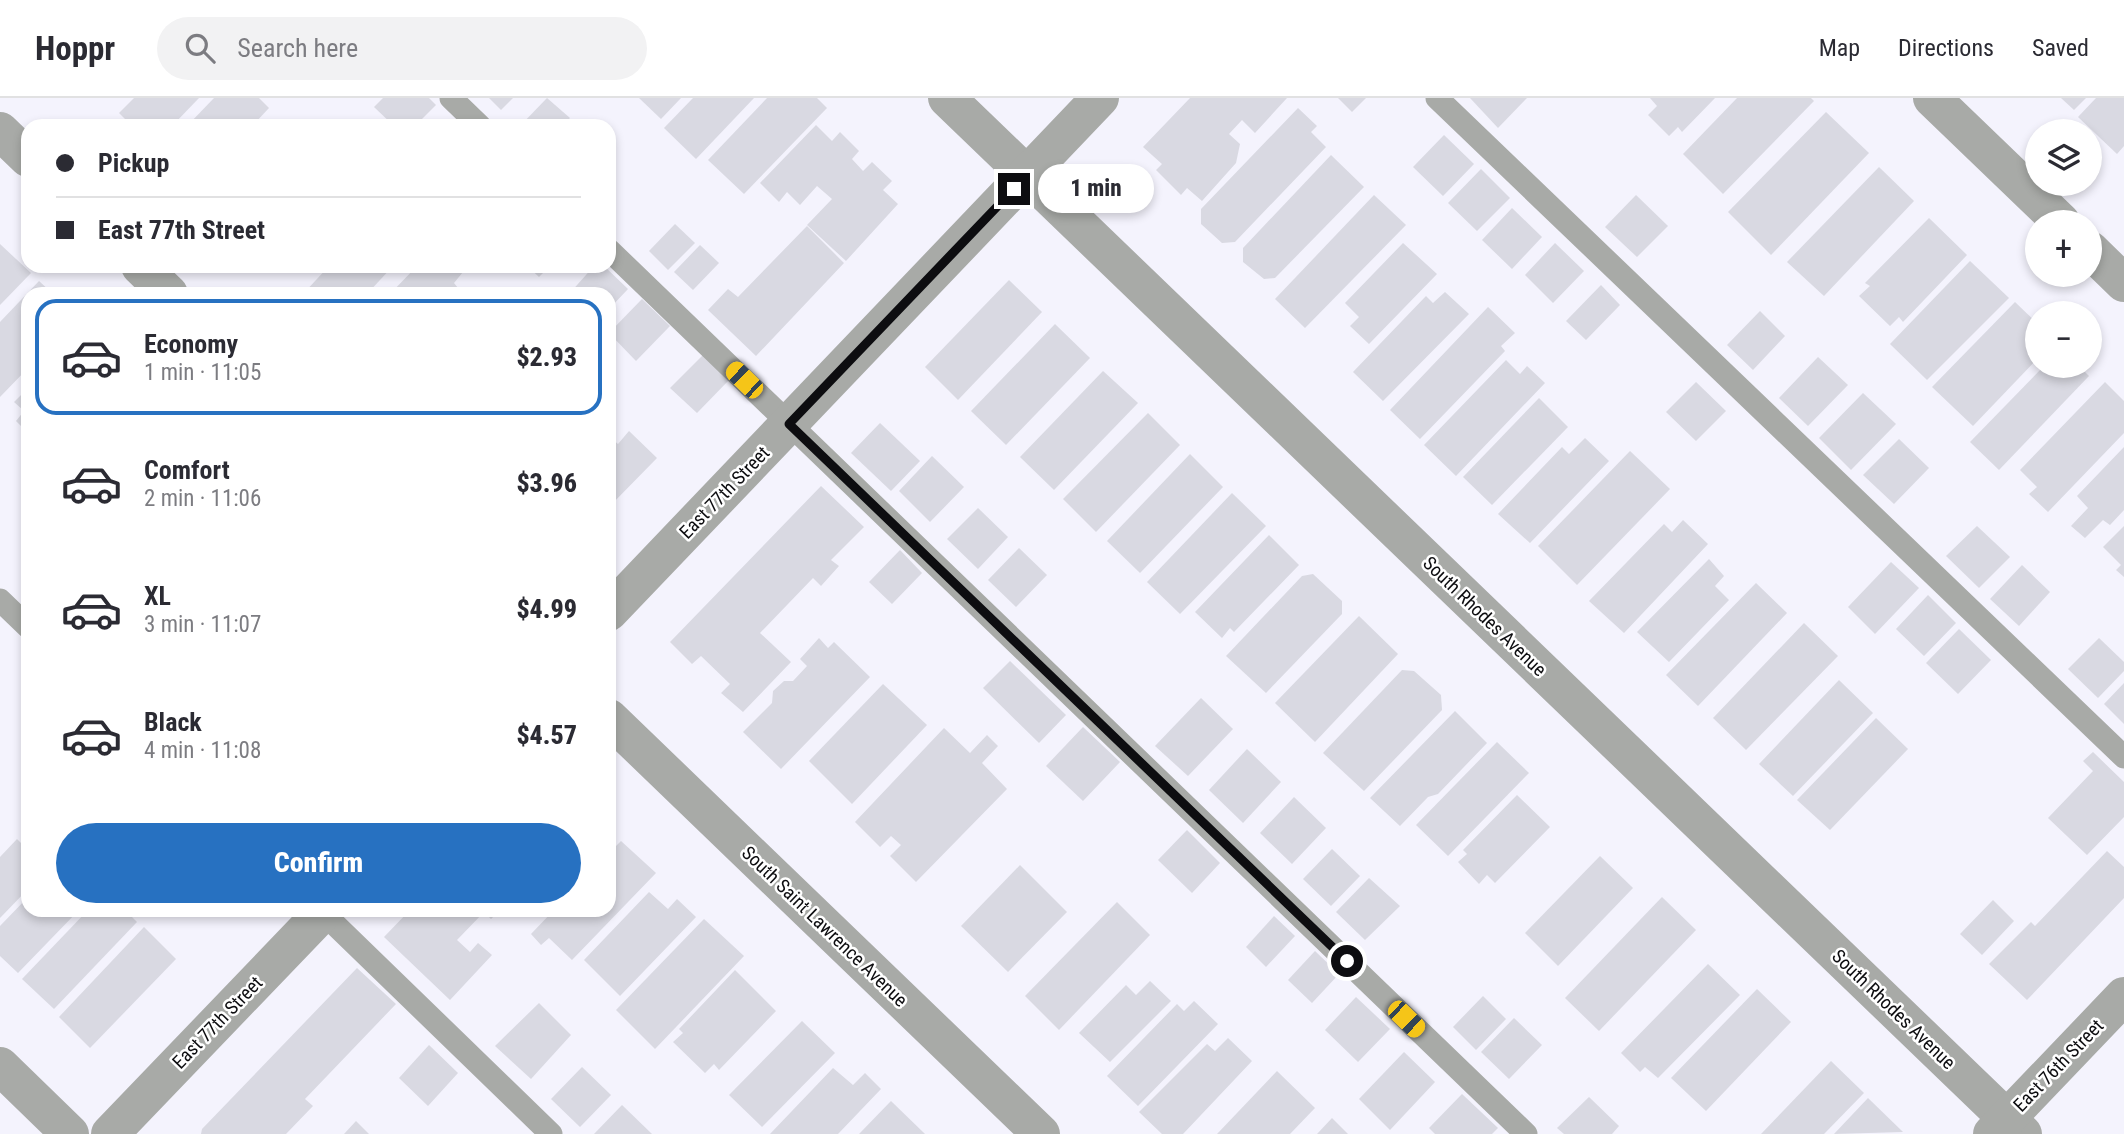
<!DOCTYPE html>
<html lang="en">
<head>
<meta charset="utf-8">
<style>
  body { margin:0; font-family:"Roboto Condensed",sans-serif; background:#f2f2f3; color:#2b2b33; height:100vh; display:flex; flex-direction:column; font-size:26px; white-space:nowrap }
  * { box-sizing:border-box; margin:0 }
  p { font-size:23px; color:#7c7c81 }
  .icon { flex:none; width:38px; height:38px; fill:none; stroke:currentColor; stroke-width:2; stroke-linecap:round; stroke-linejoin:round }
  .map { position:relative; flex:1; overflow:hidden }
  .drawer { position:absolute; left:21px; top:189px; width:595px; height:630px; display:flex; flex-direction:column; background:#fff; border-radius:21px; box-shadow:0 4px 10px #0003 }
  .drawer>* { flex:none }
  .guide { position:absolute; left:21px; top:21px; width:595px; height:154px; border-radius:21px; box-shadow:0 4px 10px #0003; display:grid; align-content:center; height:154px; padding:0 35px; background:#fff }
  .tools { position:absolute; left:2025px; top:21px; display:grid; gap:14px }
  .tools a { display:grid; place-items:center; width:77px; height:77px; border-radius:50%; background:#fff; box-shadow:0 4px 10px #0003; font-size:35px }
  .end { position:absolute; width:32px; height:32px; margin:-16px; border:9px solid #0d0d10; background:#fff; box-shadow:0 0 0 4px #fff }
  .from { border-radius:50% }
  .bubble { position:absolute; height:49px; border-radius:24px; background:#fff; box-shadow:0 4px 10px #0003; font-size:23px; font-weight:800; line-height:49px; text-align:center }
  .car { position:absolute; width:21px; height:42px; margin:-21px -10px; border-radius:9px; box-shadow:0 0 5px 2px #0007; background:linear-gradient(#f5c518 24%,#345 0 40%,#f5c518 0 76%,#345 0 86%,#f5c518 0) }
  .guide b { display:flex; align-items:center; gap:24px; height:66px; font-size:26px }
  .guide b+b { border-top:2px solid #e1e1e2 }
  .guide i { width:18px; height:18px; background:#2b2b33 }
  ul { padding:12px 0 0; list-style:none }
  li { display:flex; align-items:center; gap:21px; height:116px; margin:0 14px 10px; padding:0 21px; border:4px solid transparent; border-radius:21px }
  li div { flex:1 }
  li b { display:block; font-size:26px }
  li em { font-style:normal; font-weight:800 }
  li.selected { border-color:#2771c1 }
  li>.icon { width:63px; height:63px; stroke-width:1.5 }
  .cta { display:flex; gap:14px; margin-top:auto; padding:14px 35px }
  .cta a { flex:1; height:80px; border-radius:42px; background:#2771c1; color:#fff; font-size:28px; font-weight:800; line-height:80px; text-align:center }
  header { display:flex; align-items:center; gap:42px; box-sizing:border-box; height:98px; padding:0 35px; background:#fff; border-bottom:2px solid #e1e1e2 }
  header strong { font-size:33px }
  nav { display:flex; gap:38px; margin-inline-start:auto; font-size:24px }
  .search { width:490px; height:63px; background:#f2f2f3; display:flex; align-items:center; gap:18px; box-sizing:border-box; padding:0 24px; border-radius:38px; color:#7c7c81; font-size:26px }
  .map>svg:first-child { display:block }
</style>
</head>
<body>
<header>
<strong>Hoppr</strong>
<div class="search"><svg class="icon" aria-label="search" viewBox="0 0 24 24"><circle cx="10" cy="10" r="6"/><path d="M15 15l6 6"/></svg>Search here</div>
<nav><a>Map</a><a>Directions</a><a>Saved</a></nav>
</header>
<div class="map">
<svg width="2124" height="1036" viewBox="0 0 2124 1036">
  <rect width="100%" height="100%" fill="#f4f3fd"/>
  <g fill="#d9d9e2">
    <path d="M 134,0 L 199,0 L 172,28 L 132,28 L 119,15 Z"/>
    <path d="M 214,0 L 259,0 L 269,10 L 252,28 L 187,28 Z"/>
    <path d="M 383,0 L 429,0 L 436,7 L 415,28 L 394,28 L 374,9 Z"/>
    <path d="M 489,0 L 513,0 L 501,12 Z"/>
    <path d="M 547,0 L 570,20 L 562,28 L 520,28 Z"/>
    <path d="M 639,0 L 681,0 L 661,21 Z"/>
    <path d="M 693,0 L 754,0 L 696,61 L 664,30 Z"/>
    <path d="M 767,0 L 817,0 L 827,10 L 744,96 L 708,62 Z"/>
    <path d="M 1190,0 L 1287,0 L 1255,35 L 1242,22 L 1229,36 L 1240,46 L 1236,65 L 1202,103 L 1187,90 L 1181,97 L 1156,72 L 1162,66 L 1143,49 Z"/>
    <path d="M 1338,0 L 1366,0 L 1352,14 Z"/>
    <path d="M 1470,0 L 1527,0 L 1498,30 Z"/>
    <path d="M 1650,0 L 1715,0 L 1682,34 L 1678,29 L 1669,38 L 1648,17 L 1657,8 Z"/>
    <path d="M 1737,0 L 1811,0 L 1814,3 L 1723,96 L 1683,56 Z"/>
    <path d="M 2061,0 L 2086,0 L 2074,12 Z"/>
    <path d="M 2096,0 L 2124,0 L 2124,48 L 2117,56 L 2078,19 Z"/>
    <path d="M 1298,10 L 1317,28 L 1311,34 L 1326,49 L 1235,144 L 1222,145 L 1201,126 L 1201,111 Z"/>
    <path d="M 1826,14 L 1869,55 L 1771,157 L 1728,114 Z"/>
    <path d="M 816,27 L 832,43 L 840,34 L 859,53 L 852,61 L 863,73 L 872,64 L 892,83 L 883,92 L 898,106 L 846,163 L 807,127 L 832,101 L 817,88 L 800,107 L 787,94 L 779,104 L 760,85 Z"/>
    <path d="M 1444,37 L 1474,66 L 1443,98 L 1413,69 Z"/>
    <path d="M 1331,57 L 1364,89 L 1275,180 L 1264,181 L 1243,164 L 1243,150 Z"/>
    <path d="M 1879,69 L 1914,103 L 1824,198 L 1787,164 Z"/>
    <path d="M 1481,71 L 1510,100 L 1477,133 L 1448,105 Z"/>
    <path d="M 1374,97 L 1406,127 L 1305,230 L 1275,201 Z"/>
    <path d="M 1636,97 L 1668,128 L 1637,159 L 1605,129 Z"/>
    <path d="M 1512,110 L 1542,139 L 1512,171 L 1482,142 Z"/>
    <path d="M 1929,120 L 1967,157 L 1903,224 L 1899,219 L 1890,228 L 1859,198 L 1870,188 L 1865,185 Z"/>
    <path d="M 675,126 L 695,145 L 668,172 L 649,153 Z"/>
    <path d="M 807,128 L 844,165 L 756,258 L 708,212 L 728,191 L 738,199 Z"/>
    <path d="M 1403,145 L 1437,176 L 1369,246 L 1350,228 L 1359,219 L 1345,205 Z"/>
    <path d="M 1555,145 L 1584,173 L 1553,205 L 1525,177 Z"/>
    <path d="M 0,146 L 31,175 L 0,207 Z"/>
    <path d="M 700,147 L 719,165 L 693,192 L 674,174 Z"/>
    <path d="M 1970,163 L 2009,200 L 1927,282 L 1890,246 Z"/>
    <path d="M 329,168 L 393,168 L 367,196 L 303,196 Z"/>
    <path d="M 417,168 L 457,168 L 463,174 L 454,185 L 458,190 L 452,196 L 390,196 Z"/>
    <path d="M 527,168 L 550,168 L 539,179 Z"/>
    <path d="M 594,168 L 604,168 L 628,191 L 609,211 L 609,196 L 569,196 Z"/>
    <path d="M 1009,182 L 1042,214 L 958,302 L 925,269 Z"/>
    <path d="M 39,183 L 53,196 L 28,196 L 28,270 L 0,299 L 0,224 Z"/>
    <path d="M 1601,187 L 1620,207 L 1586,242 L 1566,223 Z"/>
    <path d="M 1445,194 L 1469,216 L 1383,303 L 1353,274 L 1426,198 L 1433,205 Z"/>
    <path d="M 642,201 L 670,228 L 636,263 L 609,235 Z"/>
    <path d="M 2015,204 L 2037,225 L 2037,261 L 1973,328 L 1932,289 Z"/>
    <path d="M 1488,209 L 1515,235 L 1501,248 L 1505,253 L 1420,341 L 1390,312 Z"/>
    <path d="M 1760,213 L 1785,238 L 1753,272 L 1727,247 Z"/>
    <path d="M 1055,226 L 1090,260 L 1006,347 L 971,313 Z"/>
    <path d="M 704,256 L 730,281 L 697,315 L 670,290 Z"/>
    <path d="M 1818,259 L 1848,287 L 1808,328 L 1779,300 Z"/>
    <path d="M 1506,262 L 1520,276 L 1527,268 L 1545,285 L 1456,378 L 1424,347 Z"/>
    <path d="M 2044,268 L 2079,268 L 2089,278 L 1999,372 L 1970,344 Z"/>
    <path d="M 1103,273 L 1138,305 L 1054,392 L 1020,359 Z"/>
    <path d="M 1696,284 L 1726,313 L 1696,343 L 1666,314 Z"/>
    <path d="M 2105,284 L 2124,303 L 2124,335 L 2048,414 L 2029,396 L 2037,389 L 2020,372 Z"/>
    <path d="M 28,290 L 28,335 L 16,323 L 24,313 L 14,304 Z"/>
    <path d="M 1863,295 L 1896,326 L 1851,372 L 1819,340 Z"/>
    <path d="M 1539,300 L 1568,329 L 1492,407 L 1463,379 Z"/>
    <path d="M 1148,315 L 1180,347 L 1096,434 L 1063,401 Z"/>
    <path d="M 880,325 L 920,363 L 891,393 L 851,355 Z"/>
    <path d="M 629,333 L 657,360 L 609,409 L 609,344 L 612,341 L 618,346 Z"/>
    <path d="M 1585,340 L 1609,363 L 1530,445 L 1498,416 L 1562,349 L 1569,356 Z"/>
    <path d="M 1899,341 L 1929,370 L 1894,406 L 1863,377 Z"/>
    <path d="M 2124,349 L 2124,412 L 2110,427 L 2103,422 L 2085,440 L 2071,428 L 2088,410 L 2077,398 Z"/>
    <path d="M 1630,353 L 1670,391 L 1577,487 L 1538,448 Z"/>
    <path d="M 1190,356 L 1223,389 L 1140,475 L 1107,443 Z"/>
    <path d="M 932,358 L 964,389 L 930,424 L 899,393 Z"/>
    <path d="M 821,388 L 864,429 L 831,462 L 839,468 L 821,488 L 813,480 L 760,535 L 791,564 L 743,614 L 721,595 L 730,586 L 701,558 L 692,566 L 670,544 Z"/>
    <path d="M 1232,395 L 1266,428 L 1180,516 L 1147,484 Z"/>
    <path d="M 978,410 L 1008,439 L 978,471 L 947,441 Z"/>
    <path d="M 1683,422 L 1708,446 L 1624,535 L 1589,503 L 1664,426 L 1672,434 Z"/>
    <path d="M 1977,428 L 2010,459 L 1979,490 L 1946,458 Z"/>
    <path d="M 2124,428 L 2124,479 L 2116,472 L 2121,467 L 2103,449 Z"/>
    <path d="M 1269,437 L 1299,467 L 1234,534 L 1230,530 L 1222,540 L 1195,514 Z"/>
    <path d="M 1019,450 L 1047,477 L 1016,509 L 988,482 Z"/>
    <path d="M 900,452 L 922,475 L 892,506 L 869,484 Z"/>
    <path d="M 1709,461 L 1724,478 L 1715,488 L 1729,502 L 1669,564 L 1637,534 Z"/>
    <path d="M 1891,464 L 1919,490 L 1875,536 L 1848,509 Z"/>
    <path d="M 2022,467 L 2050,494 L 2019,528 L 1990,501 Z"/>
    <path d="M 1313,476 L 1342,503 L 1342,516 L 1266,595 L 1226,558 L 1302,478 Z"/>
    <path d="M 1756,485 L 1787,515 L 1698,608 L 1666,577 Z"/>
    <path d="M 1928,497 L 1956,525 L 1924,558 L 1896,531 Z"/>
    <path d="M 1359,518 L 1398,556 L 1315,644 L 1275,605 Z"/>
    <path d="M 1804,525 L 1838,558 L 1746,652 L 1713,620 Z"/>
    <path d="M 1959,531 L 1991,562 L 1958,596 L 1926,565 Z"/>
    <path d="M 819,540 L 828,550 L 834,544 L 870,579 L 781,671 L 743,634 L 772,605 L 773,593 L 784,583 L 793,583 L 807,568 L 800,561 Z"/>
    <path d="M 2099,540 L 2124,564 L 2124,573 L 2098,600 L 2068,571 Z"/>
    <path d="M 1010,563 L 1066,617 L 1039,645 L 983,590 Z"/>
    <path d="M 1402,572 L 1414,573 L 1441,597 L 1442,612 L 1364,693 L 1323,655 Z"/>
    <path d="M 1839,582 L 1873,615 L 1793,698 L 1759,666 Z"/>
    <path d="M 2124,585 L 2124,626 L 2104,606 Z"/>
    <path d="M 883,586 L 927,627 L 852,706 L 809,663 Z"/>
    <path d="M 1201,600 L 1233,631 L 1188,678 L 1155,648 Z"/>
    <path d="M 1455,613 L 1487,645 L 1438,696 L 1428,699 L 1400,728 L 1370,700 Z"/>
    <path d="M 1876,620 L 1908,651 L 1830,732 L 1797,702 Z"/>
    <path d="M 1083,629 L 1120,664 L 1083,703 L 1046,668 Z"/>
    <path d="M 944,630 L 970,655 L 987,637 L 998,648 L 982,665 L 1007,691 L 916,784 L 890,758 L 901,747 L 891,738 L 880,749 L 855,724 Z"/>
    <path d="M 1497,644 L 1529,675 L 1448,758 L 1416,727 Z"/>
    <path d="M 1247,651 L 1281,684 L 1243,725 L 1209,692 Z"/>
    <path d="M 2093,654 L 2124,684 L 2124,719 L 2087,757 L 2048,720 L 2093,673 L 2083,663 Z"/>
    <path d="M 1517,697 L 1550,729 L 1495,785 L 1487,777 L 1479,786 L 1458,764 L 1467,756 L 1463,752 Z"/>
    <path d="M 1294,699 L 1326,730 L 1292,766 L 1260,735 Z"/>
    <path d="M 1187,732 L 1220,765 L 1192,795 L 1158,762 Z"/>
    <path d="M 17,741 L 28,752 L 28,791 L 0,820 L 0,759 Z"/>
    <path d="M 621,743 L 656,775 L 572,862 L 549,840 L 541,847 L 531,836 L 554,812 L 609,812 L 609,755 Z"/>
    <path d="M 1332,751 L 1360,778 L 1331,808 L 1303,781 Z"/>
    <path d="M 2107,753 L 2124,769 L 2124,800 L 2027,902 L 1989,866 L 2031,824 L 2035,828 Z"/>
    <path d="M 1600,758 L 1633,790 L 1558,868 L 1525,835 Z"/>
    <path d="M 1020,767 L 1067,814 L 1008,874 L 961,828 Z"/>
    <path d="M 1369,780 L 1400,808 L 1365,842 L 1336,814 Z"/>
    <path d="M 649,794 L 668,811 L 677,801 L 696,819 L 620,898 L 584,862 Z"/>
    <path d="M 28,799 L 28,812 L 79,812 L 18,875 L 0,858 L 0,828 Z"/>
    <path d="M 1662,799 L 1696,832 L 1599,933 L 1565,900 Z"/>
    <path d="M 1993,802 L 2014,823 L 1982,857 L 1960,836 Z"/>
    <path d="M 1117,804 L 1150,837 L 1059,932 L 1025,898 Z"/>
    <path d="M 88,812 L 125,812 L 137,824 L 54,911 L 22,881 Z"/>
    <path d="M 410,812 L 500,812 L 491,821 L 484,814 L 457,842 L 470,854 L 478,845 L 492,857 L 450,902 L 384,839 Z"/>
    <path d="M 1274,818 L 1295,838 L 1266,869 L 1246,849 Z"/>
    <path d="M 704,821 L 744,858 L 655,951 L 616,912 Z"/>
    <path d="M 144,829 L 176,861 L 90,950 L 59,919 Z"/>
    <path d="M 1315,853 L 1339,876 L 1312,905 L 1288,882 Z"/>
    <path d="M 1708,866 L 1740,897 L 1658,980 L 1645,969 L 1640,974 L 1621,955 Z"/>
    <path d="M 357,870 L 396,906 L 305,1001 L 313,1008 L 286,1036 L 201,1036 L 202,1031 Z"/>
    <path d="M 735,872 L 776,913 L 719,972 L 714,966 L 705,975 L 673,944 L 683,935 L 679,931 Z"/>
    <path d="M 1150,883 L 1171,903 L 1110,964 L 1079,935 L 1126,887 L 1136,897 Z"/>
    <path d="M 1757,891 L 1791,924 L 1706,1013 L 1671,980 Z"/>
    <path d="M 1483,898 L 1506,921 L 1476,952 L 1453,929 Z"/>
    <path d="M 1356,899 L 1390,931 L 1358,964 L 1325,932 Z"/>
    <path d="M 1194,903 L 1218,926 L 1138,1008 L 1107,978 L 1177,906 L 1184,913 Z"/>
    <path d="M 539,905 L 571,937 L 531,981 L 495,948 Z"/>
    <path d="M 1514,920 L 1542,947 L 1509,981 L 1481,954 Z"/>
    <path d="M 802,923 L 835,955 L 762,1029 L 729,997 Z"/>
    <path d="M 1228,940 L 1252,963 L 1183,1036 L 1162,1036 L 1139,1014 L 1207,946 L 1215,953 Z"/>
    <path d="M 429,947 L 458,975 L 428,1008 L 399,980 Z"/>
    <path d="M 1404,954 L 1435,984 L 1390,1032 L 1359,1001 Z"/>
    <path d="M 1831,963 L 1864,995 L 1824,1036 L 1761,1036 Z"/>
    <path d="M 582,969 L 611,997 L 580,1029 L 551,1001 Z"/>
    <path d="M 833,970 L 853,987 L 865,975 L 881,991 L 838,1036 L 770,1036 Z"/>
    <path d="M 1277,973 L 1315,1010 L 1290,1036 L 1217,1036 Z"/>
    <path d="M 1462,996 L 1498,1030 L 1492,1036 L 1435,1036 L 1429,1030 Z"/>
    <path d="M 1589,999 L 1619,1028 L 1612,1036 L 1564,1036 L 1557,1030 Z"/>
    <path d="M 1868,1000 L 1903,1034 L 1834,1036 Z"/>
    <path d="M 891,1003 L 925,1036 L 859,1036 Z"/>
    <path d="M 622,1007 L 652,1036 L 594,1036 Z"/>
    <path d="M 1332,1020 L 1348,1036 L 1317,1036 Z"/>
    <path d="M 356,1023 L 369,1036 L 344,1036 Z"/>
  </g>
  <g fill="none" stroke-linecap="round" stroke-linejoin="round">
    <g stroke="#a8aaa7" stroke-width="23">
      <path d="M 451,0 L 480,28"/>
      <path d="M 1437,0 L 2124,659"/>
      <path d="M 609,152 L 1526,1036"/>
      <path d="M 0,502 L 28,529"/>
      <path d="M 320,812 L 551,1036"/>
    </g>
    <g stroke="#a8aaa7" stroke-width="38">
      <path d="M 947,0 L 2023,1036"/>
      <path d="M 1932,0 L 2061,124"/>
      <path d="M 0,33 L 28,60"/>
      <path d="M 2090,152 L 2124,185"/>
      <path d="M 140,168 L 169,196"/>
      <path d="M 609,514 L 1100,0"/>
      <path d="M 609,620 L 1041,1036"/>
      <path d="M 0,968 L 70,1036"/>
      <path d="M 110,1036 L 325,812"/>
    </g>
    <path stroke="#a8aaa7" stroke-width="38" d="M 1992,1036 L 2124,898"/>
  </g>
  <g fill="none" stroke-linecap="round" stroke-linejoin="round">
    <path stroke="#0d0d10" stroke-width="9" d="M 1014,91 L 789,326 L 1347,863"/>
  </g>
  <g text-anchor="middle" stroke-width="5" stroke-linejoin="round" paint-order="stroke">
    <g font-size="19" fill="#0d0d10" stroke="#fff">
      <text transform="translate(724 394) rotate(-46)" y="7">East 77th Street</text>
      <text transform="translate(1485 518) rotate(44)" y="7">South Rhodes Avenue</text>
      <text transform="translate(825 828) rotate(44)" y="7">South Saint Lawrence Avenue</text>
      <text transform="translate(1894 911) rotate(44)" y="7">South Rhodes Avenue</text>
      <text transform="translate(217 924) rotate(-46)" y="7">East 77th Street</text>
      <text transform="translate(2058 967) rotate(-46)" y="7">East 76th Street</text>
    </g>
  </g>
</svg>
<div class="tools">
<a><svg class="icon" aria-label="layers" viewBox="0 0 24 24"><path d="M12 4l9 5-9 5-9-5zM3 14l9 5 9-5"/></svg></a>
<a>+</a>
<a>−</a>
</div>
<i class="end from" style="left:1347px;top:863px"></i>
<i class="end" style="left:1014px;top:91px"></i>
<div class="bubble" style="left:1038px;top:66px;width:116px">1 min</div>
<i class="car" style="left:744px;top:282px;rotate:314deg"></i>
<i class="car" style="left:1406px;top:921px;rotate:134deg"></i>
<div class="guide">
<b><i class="from"></i>Pickup</b>
<b><i></i>East 77th Street</b>
</div>
<section class="drawer">
<ul>
<li class="selected"><svg class="icon" aria-label="car" viewBox="0 0 24 24"><path d="M5 17H2v-5l4-1 3-4h7l3 4 3 1v5h-3M9 17h6M6 11h13"/><circle cx="7" cy="17" r="2"/><circle cx="17" cy="17" r="2"/></svg><div><b>Economy</b><p>1 min · 11:05</p></div><em>$2.93</em></li>
<li><svg class="icon" aria-label="car" viewBox="0 0 24 24"><path d="M5 17H2v-5l4-1 3-4h7l3 4 3 1v5h-3M9 17h6M6 11h13"/><circle cx="7" cy="17" r="2"/><circle cx="17" cy="17" r="2"/></svg><div><b>Comfort</b><p>2 min · 11:06</p></div><em>$3.96</em></li>
<li><svg class="icon" aria-label="car" viewBox="0 0 24 24"><path d="M5 17H2v-5l4-1 3-4h7l3 4 3 1v5h-3M9 17h6M6 11h13"/><circle cx="7" cy="17" r="2"/><circle cx="17" cy="17" r="2"/></svg><div><b>XL</b><p>3 min · 11:07</p></div><em>$4.99</em></li>
<li><svg class="icon" aria-label="car" viewBox="0 0 24 24"><path d="M5 17H2v-5l4-1 3-4h7l3 4 3 1v5h-3M9 17h6M6 11h13"/><circle cx="7" cy="17" r="2"/><circle cx="17" cy="17" r="2"/></svg><div><b>Black</b><p>4 min · 11:08</p></div><em>$4.57</em></li>
</ul>
<div class="cta"><a>Confirm</a></div>
</section>
</div>
</body>
</html>
